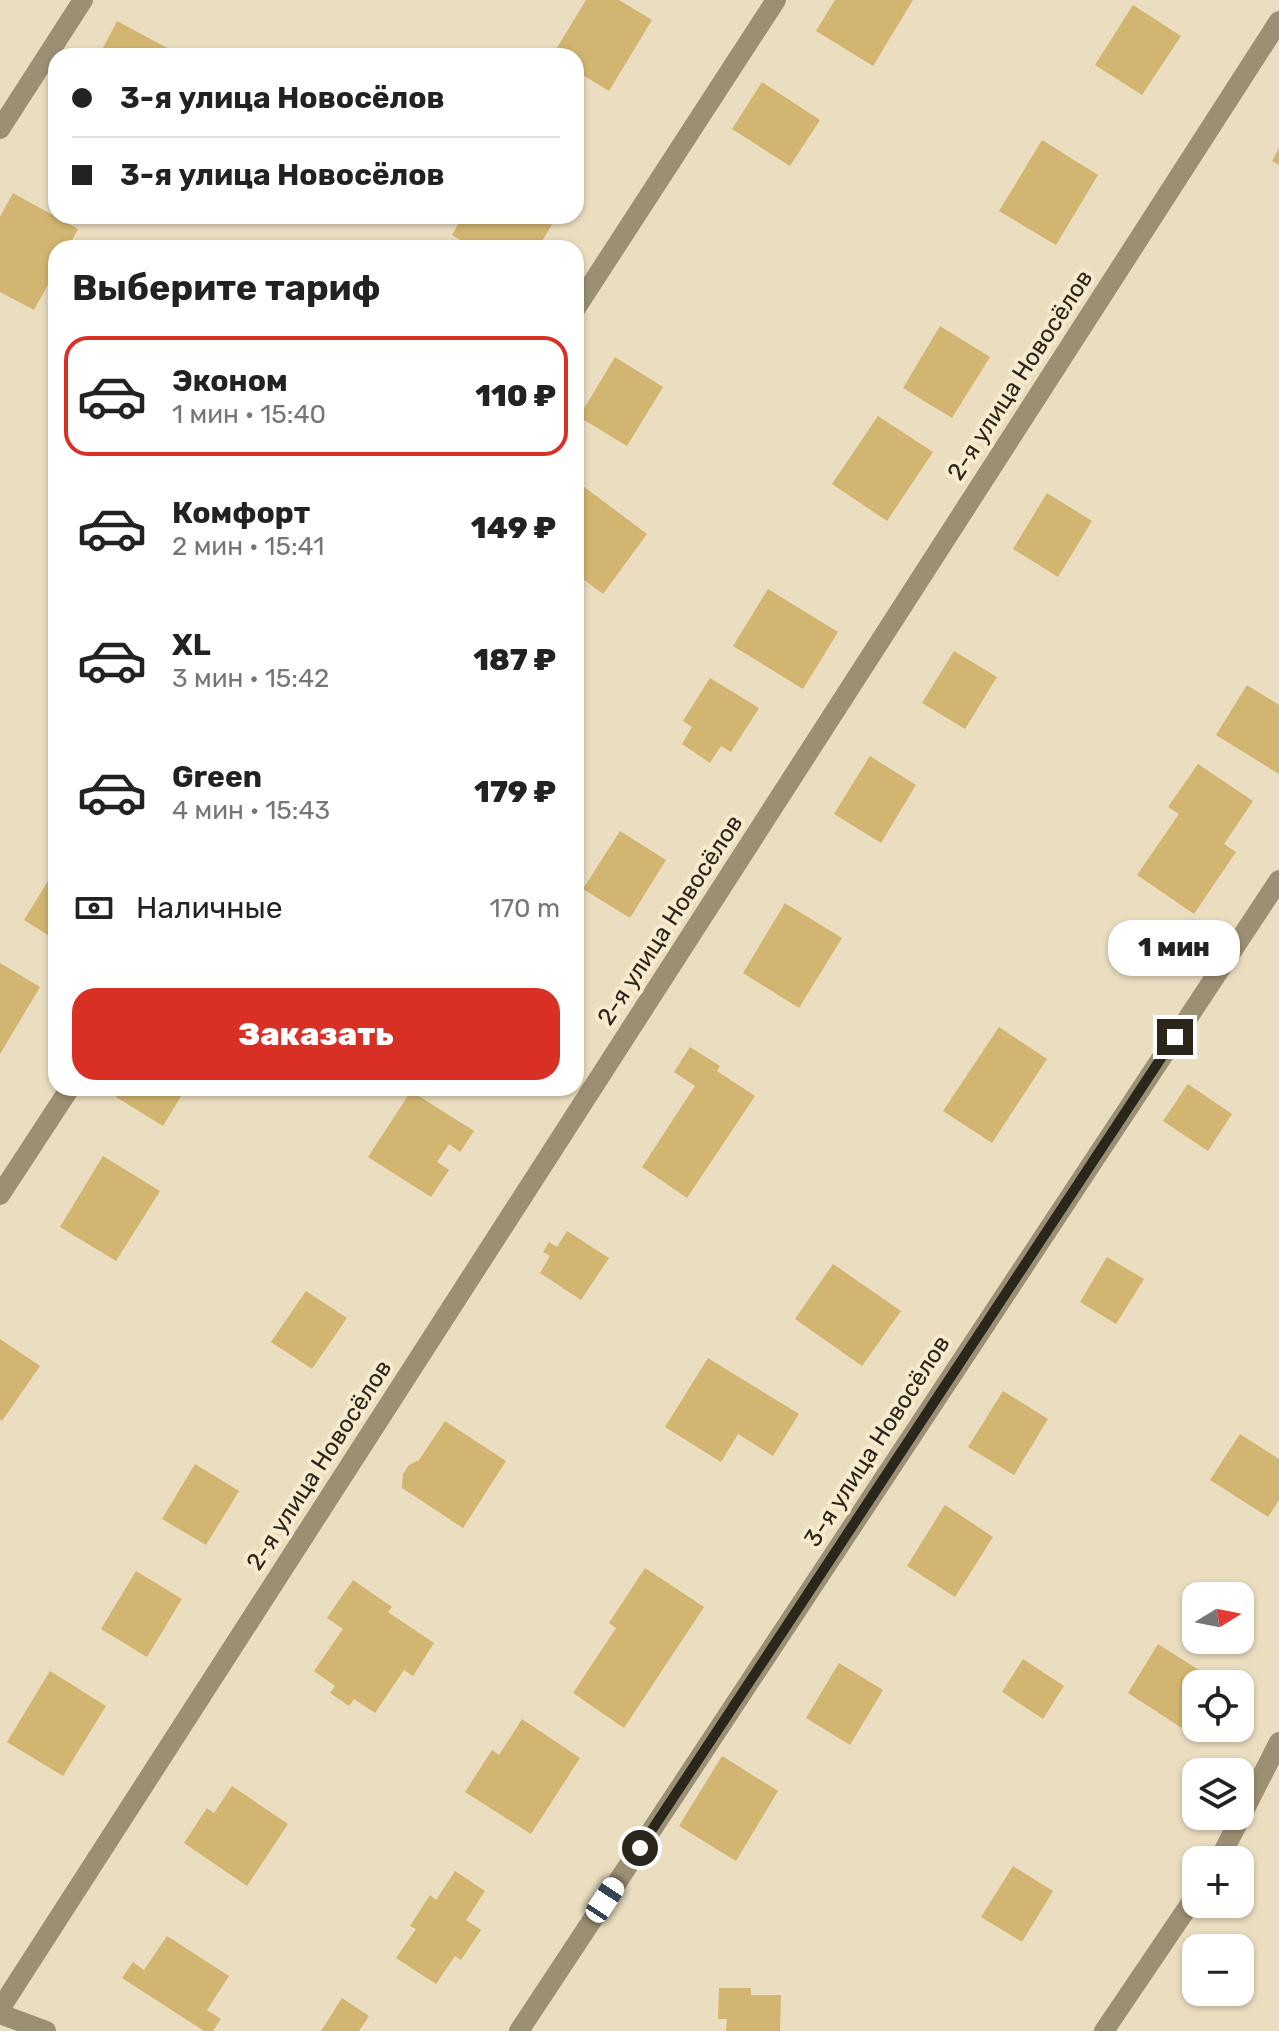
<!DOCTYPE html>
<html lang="ru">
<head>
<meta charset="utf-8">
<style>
  body { margin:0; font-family:Rubik,sans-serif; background:#f6f6f6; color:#222; height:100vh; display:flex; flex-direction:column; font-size:30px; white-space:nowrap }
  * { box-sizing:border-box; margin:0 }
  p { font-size:26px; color:#767676 }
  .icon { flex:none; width:44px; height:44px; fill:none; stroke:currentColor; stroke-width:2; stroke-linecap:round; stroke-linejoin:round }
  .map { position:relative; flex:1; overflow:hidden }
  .drawer { position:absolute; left:48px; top:240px; width:536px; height:856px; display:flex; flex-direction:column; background:#fff; border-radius:24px; box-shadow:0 2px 6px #0004 }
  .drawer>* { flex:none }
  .top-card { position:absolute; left:48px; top:48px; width:536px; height:176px; border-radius:24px; box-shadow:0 2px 6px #0004; display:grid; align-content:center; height:176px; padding:0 24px; background:#fff }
  .needle { width:52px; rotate:80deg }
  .fabs { position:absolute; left:1182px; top:1582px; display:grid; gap:16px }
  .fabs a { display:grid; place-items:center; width:72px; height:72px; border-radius:16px; background:#fff; box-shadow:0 2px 6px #0004; font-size:40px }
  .end { position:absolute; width:36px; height:36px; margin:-18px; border:10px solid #2b261b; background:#fff; box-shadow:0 0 0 4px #fff }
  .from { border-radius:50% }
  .bubble { position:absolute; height:56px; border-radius:24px; background:#fff; box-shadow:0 2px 6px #0004; font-size:26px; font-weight:800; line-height:56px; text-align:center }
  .car { position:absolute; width:24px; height:48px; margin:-24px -12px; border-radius:10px; box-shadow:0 0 6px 2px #0007; background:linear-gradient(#fff 24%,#345 0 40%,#fff 0 76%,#345 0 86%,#fff 0) }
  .top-card b { display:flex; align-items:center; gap:28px; height:76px; font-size:30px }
  .top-card b+b { border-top:2px solid #e0e0e0 }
  .top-card i { width:20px; height:20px; background:#222 }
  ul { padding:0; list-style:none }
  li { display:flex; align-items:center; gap:24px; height:120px; margin:0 16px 12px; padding:0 8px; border:4px solid transparent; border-radius:24px }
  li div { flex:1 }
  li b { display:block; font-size:30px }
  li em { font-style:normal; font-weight:800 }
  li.on { border-color:#d93025 }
  li>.icon { width:72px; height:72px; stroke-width:1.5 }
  h2 { padding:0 24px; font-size:36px; line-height:96px }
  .pay { display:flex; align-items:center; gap:20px; height:88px; padding:0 24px; font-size:30px }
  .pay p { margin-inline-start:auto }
  .cta { display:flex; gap:16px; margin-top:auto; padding:16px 24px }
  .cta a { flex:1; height:92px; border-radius:24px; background:#d93025; color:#fff; font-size:32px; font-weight:800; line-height:92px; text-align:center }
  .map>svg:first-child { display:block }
</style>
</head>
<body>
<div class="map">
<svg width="1279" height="2031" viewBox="0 0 1279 2031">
  <rect width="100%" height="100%" fill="#ebdec0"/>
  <g fill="#d2b570">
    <path d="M 586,0 L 619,0 L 652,20 L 609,91 L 576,71 L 576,56 L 552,56 Z"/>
    <path d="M 835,0 L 913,0 L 873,66 L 816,31 Z"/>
    <path d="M 1133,5 L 1181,36 L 1142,95 L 1095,65 Z"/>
    <path d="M 117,21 L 182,56 L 99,56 Z"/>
    <path d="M 762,82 L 820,120 L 790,166 L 732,129 Z"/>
    <path d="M 1042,140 L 1098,175 L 1056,245 L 999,211 Z"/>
    <path d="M 1279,148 L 1279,165 L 1272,161 Z"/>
    <path d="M 13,193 L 78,229 L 68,248 L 56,248 L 56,270 L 34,310 L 0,292 L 0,217 Z"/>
    <path d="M 463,216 L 557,216 L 538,248 L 474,248 L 452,235 Z"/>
    <path d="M 940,326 L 990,357 L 952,418 L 903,388 Z"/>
    <path d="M 615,357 L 663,387 L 627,446 L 579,417 Z"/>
    <path d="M 878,416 L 933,452 L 887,521 L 832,484 Z"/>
    <path d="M 583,486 L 647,534 L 603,594 L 576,574 L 576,496 Z"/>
    <path d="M 1047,493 L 1092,521 L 1058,577 L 1013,549 Z"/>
    <path d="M 768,589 L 838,632 L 803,689 L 733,646 Z"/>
    <path d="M 954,651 L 997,677 L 965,729 L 922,703 Z"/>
    <path d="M 710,678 L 759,708 L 731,752 L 721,746 L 710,763 L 682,744 L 692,727 L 683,721 Z"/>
    <path d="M 1247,685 L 1279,705 L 1279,774 L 1216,735 Z"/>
    <path d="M 870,756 L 916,785 L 881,843 L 834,814 Z"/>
    <path d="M 1198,764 L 1253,801 L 1224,844 L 1236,852 L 1194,914 L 1137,875 L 1179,814 L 1168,807 Z"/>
    <path d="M 620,831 L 666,860 L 630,918 L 583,889 Z"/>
    <path d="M 56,868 L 56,940 L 24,920 Z"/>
    <path d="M 785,903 L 842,938 L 799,1008 L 743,973 Z"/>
    <path d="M 0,963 L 40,987 L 0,1054 Z"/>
    <path d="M 999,1027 L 1047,1059 L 992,1143 L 943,1111 Z"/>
    <path d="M 690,1047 L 720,1066 L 717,1071 L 755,1096 L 687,1198 L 642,1167 L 695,1086 L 674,1072 Z"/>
    <path d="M 1188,1084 L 1232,1114 L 1208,1151 L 1163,1121 Z"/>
    <path d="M 121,1088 L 186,1088 L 163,1126 L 116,1097 Z"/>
    <path d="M 411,1091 L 474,1131 L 460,1152 L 449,1144 L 437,1162 L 449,1170 L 431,1197 L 368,1157 Z"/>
    <path d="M 103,1156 L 160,1191 L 116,1261 L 60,1227 Z"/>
    <path d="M 567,1231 L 609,1258 L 581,1300 L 540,1273 L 550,1256 L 543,1252 L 549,1242 L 557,1247 Z"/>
    <path d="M 1107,1257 L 1144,1279 L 1116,1324 L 1080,1302 Z"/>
    <path d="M 833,1264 L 901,1311 L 862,1366 L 795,1319 Z"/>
    <path d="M 306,1291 L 347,1318 L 312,1369 L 271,1342 Z"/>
    <path d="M 0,1339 L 40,1366 L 2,1421 L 0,1419 Z"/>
    <path d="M 708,1358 L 799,1414 L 773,1456 L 738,1434 L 721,1462 L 665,1427 Z"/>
    <path d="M 1003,1391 L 1048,1419 L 1014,1475 L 968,1447 Z"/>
    <path d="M 445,1421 L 506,1461 L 463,1528 L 402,1488 L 403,1474 L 409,1465 L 419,1460 Z"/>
    <path d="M 1240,1434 L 1279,1459 L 1279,1500 L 1268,1517 L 1210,1480 Z"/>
    <path d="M 195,1464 L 239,1491 L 206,1545 L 162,1519 Z"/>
    <path d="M 945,1505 L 993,1537 L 955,1597 L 907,1566 Z"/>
    <path d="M 645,1568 L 704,1607 L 624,1728 L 573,1693 L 616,1628 L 609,1623 Z"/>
    <path d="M 136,1571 L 182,1599 L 147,1657 L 101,1629 Z"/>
    <path d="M 353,1580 L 392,1607 L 388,1612 L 434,1643 L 413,1676 L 404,1670 L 375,1713 L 354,1699 L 349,1706 L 330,1693 L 335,1686 L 314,1671 L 343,1629 L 327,1618 Z"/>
    <path d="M 1158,1644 L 1221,1684 L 1196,1684 L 1196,1719 L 1188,1732 L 1128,1693 Z"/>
    <path d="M 1023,1659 L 1064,1686 L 1043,1719 L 1002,1692 Z"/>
    <path d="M 839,1663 L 883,1690 L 850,1745 L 806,1718 Z"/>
    <path d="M 50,1671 L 106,1706 L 63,1776 L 7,1742 Z"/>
    <path d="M 522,1719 L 580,1758 L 531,1834 L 465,1792 L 492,1750 L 499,1755 Z"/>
    <path d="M 722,1756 L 778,1791 L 736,1861 L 679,1826 Z"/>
    <path d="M 232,1786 L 288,1824 L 247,1886 L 184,1843 L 207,1808 L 214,1813 Z"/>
    <path d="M 1013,1866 L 1053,1891 L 1022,1942 L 981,1917 Z"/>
    <path d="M 455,1871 L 485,1891 L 466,1920 L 481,1930 L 461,1960 L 455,1956 L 436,1984 L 396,1958 L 416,1929 L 410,1926 L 430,1895 L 436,1900 Z"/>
    <path d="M 167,1936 L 229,1976 L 207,2010 L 221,2019 L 213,2031 L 204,2031 L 122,1978 L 133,1962 L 144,1970 Z"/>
    <path d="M 719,1988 L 751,1988 L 751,1995 L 781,1995 L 780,2031 L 726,2031 L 727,2019 L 718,2019 Z"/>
    <path d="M 342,1998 L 369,2016 L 359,2031 L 321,2031 Z"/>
  </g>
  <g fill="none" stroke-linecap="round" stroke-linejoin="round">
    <g stroke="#9c9074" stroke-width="20">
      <path d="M 0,129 L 83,0"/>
      <path d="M 576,308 L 776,0"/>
      <path d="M 0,1195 L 70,1088"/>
      <path d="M 1219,1860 L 1279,1742"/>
      <path d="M 0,2009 L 1279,21"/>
      <path d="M 0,2014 L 46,2031"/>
      <path d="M 519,2031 L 1279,880"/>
      <path d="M 1104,2031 L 1196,1895"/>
    </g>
  </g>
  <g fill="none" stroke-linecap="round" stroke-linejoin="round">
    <path stroke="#2b261b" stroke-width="10" d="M 640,1848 L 1175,1037"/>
  </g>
  <g text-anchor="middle" stroke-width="8" stroke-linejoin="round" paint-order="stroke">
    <g font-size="24" fill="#2b261b" stroke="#f8ebcd">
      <text transform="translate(1020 375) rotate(-57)" y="8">2-я улица Новосёлов</text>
      <text transform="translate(670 920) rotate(-57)" y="8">2-я улица Новосёлов</text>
      <text transform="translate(877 1441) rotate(-57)" y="8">3-я улица Новосёлов</text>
      <text transform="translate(319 1465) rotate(-57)" y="8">2-я улица Новосёлов</text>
    </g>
  </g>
</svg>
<div class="fabs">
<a><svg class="needle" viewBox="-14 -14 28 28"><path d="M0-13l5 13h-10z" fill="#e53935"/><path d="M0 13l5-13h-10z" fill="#767676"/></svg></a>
<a><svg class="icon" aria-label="locate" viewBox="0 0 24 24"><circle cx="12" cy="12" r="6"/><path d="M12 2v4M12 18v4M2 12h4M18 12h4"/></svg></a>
<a><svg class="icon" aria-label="layers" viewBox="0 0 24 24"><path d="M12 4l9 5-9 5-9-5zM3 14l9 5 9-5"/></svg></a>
<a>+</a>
<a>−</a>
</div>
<i class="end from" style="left:640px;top:1848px"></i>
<i class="end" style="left:1175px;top:1037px"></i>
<div class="bubble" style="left:1108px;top:920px;width:132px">1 мин</div>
<i class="car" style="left:605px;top:1900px;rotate:33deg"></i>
<div class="top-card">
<b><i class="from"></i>3-я улица Новосёлов</b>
<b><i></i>3-я улица Новосёлов</b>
</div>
<section class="drawer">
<h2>Выберите тариф</h2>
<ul>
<li class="on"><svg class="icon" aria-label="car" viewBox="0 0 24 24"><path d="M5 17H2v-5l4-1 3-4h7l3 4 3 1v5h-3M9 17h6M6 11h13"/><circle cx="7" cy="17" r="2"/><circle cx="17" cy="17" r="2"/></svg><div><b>Эконом</b><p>1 мин · 15:40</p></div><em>110 ₽</em></li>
<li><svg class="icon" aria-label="car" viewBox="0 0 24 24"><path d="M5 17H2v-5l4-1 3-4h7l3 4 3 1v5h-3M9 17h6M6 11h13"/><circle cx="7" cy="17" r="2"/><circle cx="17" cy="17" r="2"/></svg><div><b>Комфорт</b><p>2 мин · 15:41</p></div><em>149 ₽</em></li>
<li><svg class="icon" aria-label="car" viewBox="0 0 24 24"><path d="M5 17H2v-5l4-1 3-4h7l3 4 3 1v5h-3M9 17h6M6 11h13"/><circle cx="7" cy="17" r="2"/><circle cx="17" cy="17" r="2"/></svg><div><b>XL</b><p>3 мин · 15:42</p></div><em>187 ₽</em></li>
<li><svg class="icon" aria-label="car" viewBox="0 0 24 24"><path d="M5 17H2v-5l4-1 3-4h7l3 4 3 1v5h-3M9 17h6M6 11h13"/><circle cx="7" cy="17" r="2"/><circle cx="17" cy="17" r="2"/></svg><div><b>Green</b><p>4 мин · 15:43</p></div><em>179 ₽</em></li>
</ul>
<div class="pay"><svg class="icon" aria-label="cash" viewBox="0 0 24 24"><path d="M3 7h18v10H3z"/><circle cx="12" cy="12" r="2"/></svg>Наличные<p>170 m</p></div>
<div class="cta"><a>Заказать</a></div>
</section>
</div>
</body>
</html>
